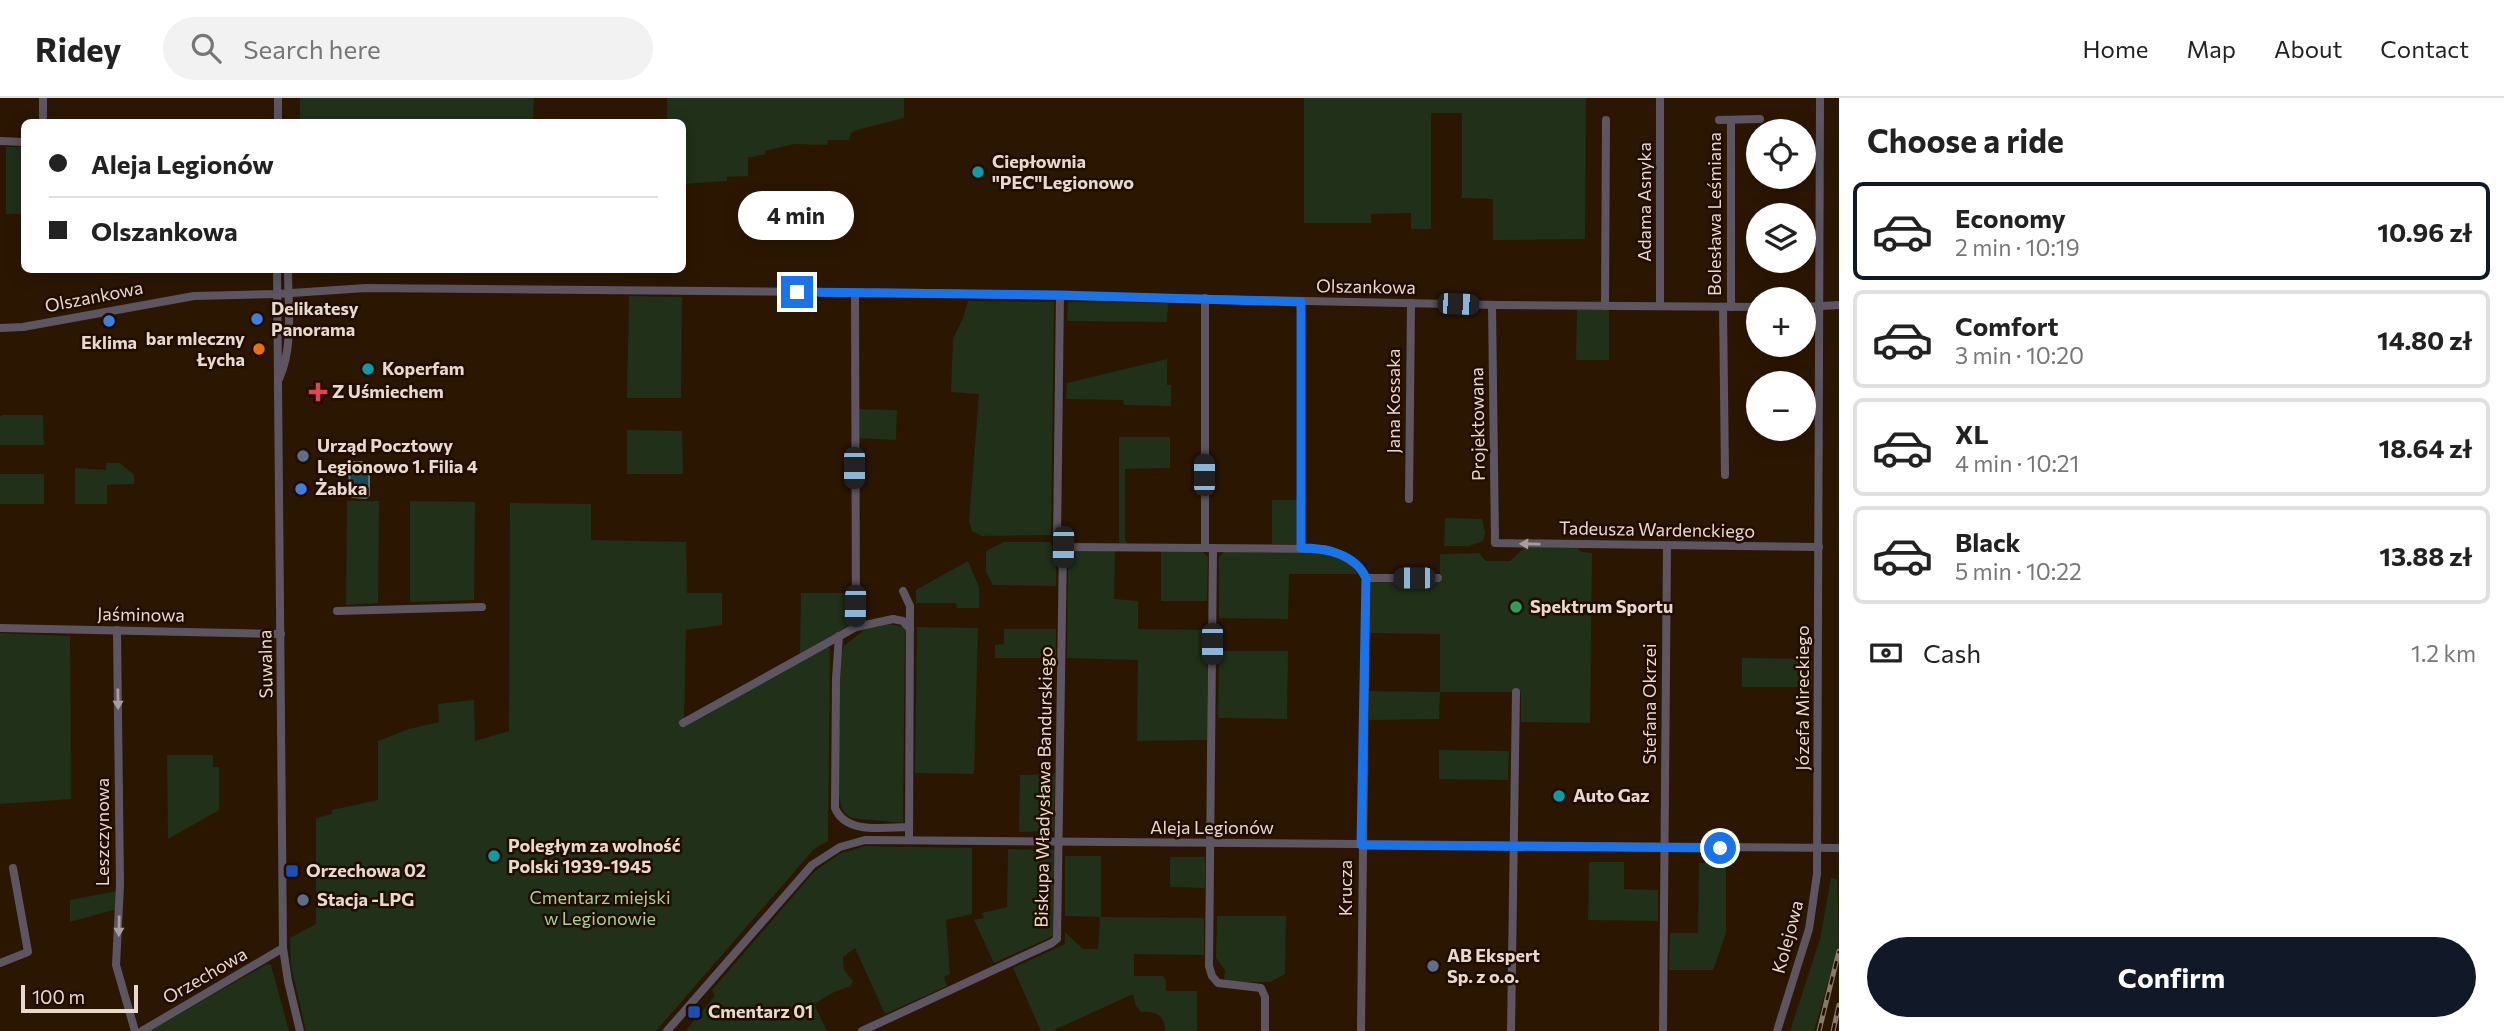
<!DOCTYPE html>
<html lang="en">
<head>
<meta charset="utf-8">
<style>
  body { margin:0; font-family:Commissioner,sans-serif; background:#f2f2f2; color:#222; height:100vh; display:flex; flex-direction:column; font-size:26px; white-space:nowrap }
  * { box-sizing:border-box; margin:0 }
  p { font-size:23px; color:#767676 }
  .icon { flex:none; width:38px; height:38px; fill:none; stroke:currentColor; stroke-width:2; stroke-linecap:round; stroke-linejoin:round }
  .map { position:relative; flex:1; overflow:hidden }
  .drawer { display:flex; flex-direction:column; background:#fff; width:665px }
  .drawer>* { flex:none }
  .banner { position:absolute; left:21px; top:21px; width:665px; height:154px; border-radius:10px; box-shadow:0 4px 18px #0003; display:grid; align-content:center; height:154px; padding:0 28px; background:#fff }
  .controls { position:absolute; left:1746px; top:21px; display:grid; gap:14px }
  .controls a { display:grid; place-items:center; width:70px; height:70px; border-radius:50%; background:#fff; box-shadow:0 4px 18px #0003; font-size:35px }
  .scale { position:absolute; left:21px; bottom:18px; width:117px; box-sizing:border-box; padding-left:7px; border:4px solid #e8d9cd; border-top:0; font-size:19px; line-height:24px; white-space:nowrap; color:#e8d9cd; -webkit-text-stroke:5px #210d00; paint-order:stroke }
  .end { position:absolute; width:32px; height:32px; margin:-16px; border:9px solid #1a73e8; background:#fff; box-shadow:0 0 0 4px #fff }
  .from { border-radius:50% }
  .bubble { position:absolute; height:49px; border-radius:24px; background:#fff; box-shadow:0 4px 18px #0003; font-size:23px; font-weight:700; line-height:49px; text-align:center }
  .car { position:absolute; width:21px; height:42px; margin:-21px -10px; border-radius:9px; box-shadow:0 0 5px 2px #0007; background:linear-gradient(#222 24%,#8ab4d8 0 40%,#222 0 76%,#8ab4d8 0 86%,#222 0) }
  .banner b { display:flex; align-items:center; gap:24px; height:66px; font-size:26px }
  .banner b+b { border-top:2px solid #e0e0e0 }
  .banner i { width:18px; height:18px; background:#222 }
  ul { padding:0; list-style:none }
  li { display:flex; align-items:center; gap:21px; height:98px; margin:0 14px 10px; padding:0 14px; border:4px solid #e0e0e0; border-radius:10px }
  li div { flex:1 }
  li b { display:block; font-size:26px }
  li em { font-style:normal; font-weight:700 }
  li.selected { border-color:#111827 }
  li>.icon { width:63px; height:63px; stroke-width:1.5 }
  h2 { padding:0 28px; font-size:32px; line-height:84px }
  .pay { display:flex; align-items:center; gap:18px; height:77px; padding:0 28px; font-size:26px }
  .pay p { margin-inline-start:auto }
  .action { display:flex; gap:14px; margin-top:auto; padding:14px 28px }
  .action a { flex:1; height:80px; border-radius:42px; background:#111827; color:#fff; font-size:28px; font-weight:700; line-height:80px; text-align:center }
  header { display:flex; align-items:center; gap:42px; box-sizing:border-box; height:98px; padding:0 35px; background:#fff; border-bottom:2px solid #e0e0e0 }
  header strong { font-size:33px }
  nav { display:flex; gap:38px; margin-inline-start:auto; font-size:24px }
  .search { width:490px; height:63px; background:#f2f2f2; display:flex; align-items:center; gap:18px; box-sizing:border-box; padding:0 24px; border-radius:38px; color:#767676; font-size:26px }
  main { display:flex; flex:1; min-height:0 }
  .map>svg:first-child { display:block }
</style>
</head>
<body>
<header>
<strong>Ridey</strong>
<div class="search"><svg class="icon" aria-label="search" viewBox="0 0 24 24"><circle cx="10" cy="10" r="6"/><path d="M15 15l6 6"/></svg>Search here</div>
<nav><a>Home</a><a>Map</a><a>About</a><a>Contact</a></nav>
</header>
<main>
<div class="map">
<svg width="1839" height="933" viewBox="0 0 1839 933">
  <rect width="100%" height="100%" fill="#2b1602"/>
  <g fill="#203019">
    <path d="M 300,0 L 534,0 L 533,24 L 300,24 Z"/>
    <path d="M 667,0 L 904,0 L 904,20 L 857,32 L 851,35 L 849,42 L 828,42 L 827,47 L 794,46 L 765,53 L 765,56 L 748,60 L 748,78 L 727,79 L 727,83 L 683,86 L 682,24 L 667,24 Z"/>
    <path d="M 1304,0 L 1586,0 L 1585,141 L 1493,142 L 1493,101 L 1462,100 L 1462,15 L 1431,15 L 1431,131 L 1411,131 L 1411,115 L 1371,116 L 1371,125 L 1304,125 Z"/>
    <rect x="6" y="49" width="18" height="67"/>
    <path d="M 629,198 L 682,199 L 681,300 L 627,300 Z"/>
    <path d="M 968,203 L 1054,204 L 1051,437 L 982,438 L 972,433 L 969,423 L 979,296 L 951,294 L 953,241 L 963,220 Z"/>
    <path d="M 1068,204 L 1168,205 L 1167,224 L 1067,223 Z"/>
    <path d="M 1577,212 L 1609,212 L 1609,262 L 1576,262 Z"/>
    <path d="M 1167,261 L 1167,287 L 1171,287 L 1171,308 L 1124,307 L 1123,302 L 1066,301 L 1067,285 Z"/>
    <path d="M 857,311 L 897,312 L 896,342 L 857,340 Z"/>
    <path d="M 2,317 L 43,317 L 44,347 L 0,347 L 0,319 Z"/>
    <path d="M 627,332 L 682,333 L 683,376 L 627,376 Z"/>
    <path d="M 1119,339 L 1170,339 L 1170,370 L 1125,371 L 1125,442 L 1127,445 L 1119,445 Z"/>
    <path d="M 106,365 L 120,365 L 134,377 L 134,386 L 107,387 L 107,406 L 75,406 L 75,370 L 106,372 Z"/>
    <rect x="0" y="376" width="44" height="30"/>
    <rect x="1272" y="402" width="27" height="44"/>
    <path d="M 347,403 L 379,403 L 378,505 L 346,507 Z"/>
    <path d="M 410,403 L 475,404 L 474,502 L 410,504 Z"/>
    <path d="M 510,405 L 591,406 L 591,442 L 686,444 L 687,495 L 722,495 L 722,527 L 686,532 L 684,621 L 679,625 L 681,630 L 828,548 L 830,551 L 828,743 L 814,751 L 656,933 L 306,933 L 291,868 L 290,840 L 316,826 L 316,720 L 332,716 L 332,712 L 378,702 L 378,643 L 409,631 L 439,624 L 438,606 L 474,602 L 475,643 L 509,633 Z"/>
    <path d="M 1445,420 L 1482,421 L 1485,435 L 1483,443 L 1469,448 L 1444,448 Z"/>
    <path d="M 1004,444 L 1050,444 L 1056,455 L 1056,488 L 993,487 L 986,474 L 986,453 Z"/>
    <path d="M 1525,449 L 1577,450 L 1582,454 L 1592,455 L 1590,625 L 1521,624 L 1521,595 L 1516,594 L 1440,594 L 1439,621 L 1369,622 L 1369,593 L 1440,594 L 1440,536 L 1370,535 L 1371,484 L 1440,483 L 1440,456 L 1479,455 L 1486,463 L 1510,463 Z"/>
    <path d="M 1073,452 L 1115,452 L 1114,501 L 1138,503 L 1138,531 L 1207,532 L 1207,642 L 1137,643 L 1138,562 L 1067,560 L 1068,457 Z"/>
    <path d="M 1161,452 L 1202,453 L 1208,459 L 1207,503 L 1161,503 Z"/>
    <path d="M 1225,453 L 1328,454 L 1350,466 L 1358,476 L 1289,476 L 1288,521 L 1219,520 L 1219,459 Z"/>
    <path d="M 968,463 L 979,489 L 979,510 L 957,510 L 956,505 L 916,505 L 916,492 Z"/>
    <path d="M 801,495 L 852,495 L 853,528 L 800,557 Z"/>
    <path d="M 888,526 L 905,529 L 903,725 L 851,720 C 846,716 842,713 841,707 C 834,675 834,578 844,548 L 869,528 Z"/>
    <path d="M 917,529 L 978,530 L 974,676 L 915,675 Z"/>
    <path d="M 1004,531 L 1056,531 L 1056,560 L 995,560 L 995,547 L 1004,546 Z"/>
    <path d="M 0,535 L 70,538 L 71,701 L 0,706 Z"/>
    <path d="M 1219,553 L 1288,553 L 1287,621 L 1218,620 Z"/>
    <path d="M 1742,560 L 1812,561 L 1812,589 L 1742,589 Z"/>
    <path d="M 1439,652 L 1509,653 L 1508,682 L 1439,681 Z"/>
    <path d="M 167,657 L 213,657 L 213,669 L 219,669 L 219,712 L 168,741 Z"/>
    <path d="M 1055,676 L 1054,733 L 1019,734 L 1020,677 Z"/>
    <path d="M 865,748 L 972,750 L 972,816 L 946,822 L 950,876 L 944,879 L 947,888 L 885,916 L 855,850 L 843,859 L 844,872 L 853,883 L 851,888 L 834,894 L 814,906 L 827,933 L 685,933 L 715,898 L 712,892 L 814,774 L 839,756 Z"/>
    <path d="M 1008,751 L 1054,752 L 1053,838 L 994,865 L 974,822 L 984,820 L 982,815 L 1007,809 Z"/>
    <path d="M 1065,758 L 1101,758 L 1101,819 L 1204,820 L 1204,857 L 1134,856 L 1134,878 L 1163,878 L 1166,882 L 1166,893 L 1197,893 L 1197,933 L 1165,933 C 1165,917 1155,913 1141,914 L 1136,908 L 1133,896 L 1052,933 L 1041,933 L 1013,870 L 1065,846 L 1065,834 L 1083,851 L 1098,851 L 1100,819 L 1065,818 Z"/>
    <path d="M 1170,759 L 1205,759 L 1205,790 L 1170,789 Z"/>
    <path d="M 1589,764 L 1624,764 L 1624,791 L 1658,792 L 1658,823 L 1588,822 Z"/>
    <path d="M 1699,765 L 1726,765 L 1726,835 L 1713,872 L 1669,872 L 1670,835 L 1698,835 Z"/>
    <path d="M 1837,770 L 1839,847 L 1814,933 L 1790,933 L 1820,841 L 1831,780 L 1837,781 Z"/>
    <path d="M 117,793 L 117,811 L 70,824 L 70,802 Z"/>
    <path d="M 1217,818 L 1286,818 L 1285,876 L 1271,884 L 1224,884 L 1225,872 L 1216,860 Z"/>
    <path d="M 267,866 L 271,867 L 289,933 L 149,933 Z"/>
  </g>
  <path fill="#184757" stroke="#56737a" stroke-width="2" d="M 362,364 L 369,373 L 369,397 L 366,400 L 352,399 L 350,396 L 349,367 L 353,364 Z"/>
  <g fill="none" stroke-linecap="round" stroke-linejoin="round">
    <g stroke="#5d5662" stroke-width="8">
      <path d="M 278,0 L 278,24"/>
      <path d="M 1719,22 L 1760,21"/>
      <path d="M 1731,22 L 1731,209"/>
      <path d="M 43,24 L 43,0"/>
      <path d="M 0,43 L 24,44"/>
      <path d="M 277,172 L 283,850 L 288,883 L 300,933"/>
      <path d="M 855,195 L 856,529"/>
      <path d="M 1060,197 L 1057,441 L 1063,449"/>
      <path d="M 1492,207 L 1495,445 L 1819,449"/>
      <path d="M 1605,208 L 1606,22"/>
      <path d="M 1660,208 L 1660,0"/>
      <path d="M 1723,209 L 1725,377"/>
      <path d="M 1804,209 L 1839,207"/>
      <path d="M 0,230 L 23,229 L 194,198 L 277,196 L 366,190 L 925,195 L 1497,207 L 1759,209"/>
      <path d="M 279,281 C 294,249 288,206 288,172"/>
      <path d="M 1409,401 L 1411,205"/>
      <path d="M 1063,449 L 1324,451 C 1339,454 1360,465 1366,480 L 1438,480"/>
      <path d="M 1205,450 L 1205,200"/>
      <path d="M 1213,450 L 1209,868 L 1212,878 L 1218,885 L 1261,890 L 1265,899 L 1265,933"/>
      <path d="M 1301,450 L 1301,204"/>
      <path d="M 903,493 L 910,508 L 909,742"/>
      <path d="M 337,513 L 482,509"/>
      <path d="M 0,530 L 281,536"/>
      <path d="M 117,532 L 120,787 L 116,867 L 135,933"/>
      <path d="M 839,538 L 836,581 L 835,710 C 846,737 885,729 909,729"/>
      <path d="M 683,625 L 856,529 L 893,521 L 903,523 L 910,531"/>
      <path d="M 0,865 L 28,854 L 13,770"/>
      <path d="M 142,933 L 283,850"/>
      <path d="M 667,933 L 812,767 L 840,749 L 865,742 L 1839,750"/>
      <path d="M 862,933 L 1052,845 L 1057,841 L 1063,449"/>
      <path d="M 1361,933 L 1366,480"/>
      <path d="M 1511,933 L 1516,594"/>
      <path d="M 1663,933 L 1667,448"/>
      <path d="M 1777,933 L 1809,831 L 1817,776 L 1820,0"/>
    </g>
    <g stroke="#8b7969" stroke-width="5">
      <g id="rail">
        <path d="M 1819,933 L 1839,853"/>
        <path d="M 1833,933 L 1839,907"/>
      </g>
    </g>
    <use href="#rail" stroke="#210d00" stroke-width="2.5" stroke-dasharray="8" stroke-linecap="butt"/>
  </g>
  <defs><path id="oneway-solid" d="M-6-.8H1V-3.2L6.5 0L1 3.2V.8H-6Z" transform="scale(1.75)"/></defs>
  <g fill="#a99e9d">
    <use href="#oneway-solid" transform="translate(1530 446) rotate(-179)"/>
    <use href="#oneway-solid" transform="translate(118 601) rotate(89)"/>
    <use href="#oneway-solid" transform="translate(119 828) rotate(91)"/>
  </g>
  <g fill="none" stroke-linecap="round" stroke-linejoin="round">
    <path stroke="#1a73e8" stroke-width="9" d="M 797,194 L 1060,197 L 1301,204 L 1301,450 C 1324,450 1355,455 1366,480 L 1361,747 L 1720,750"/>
  </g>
  <g fill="#0f9aa8" stroke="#210d00" stroke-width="2.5">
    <circle cx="978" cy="74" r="7"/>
    <circle cx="368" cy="271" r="7"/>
    <circle cx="1559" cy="698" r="7"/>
    <circle cx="494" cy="758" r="7"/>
  </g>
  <g fill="#3f7fe0" stroke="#210d00" stroke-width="2.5">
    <circle cx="257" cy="221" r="7"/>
    <circle cx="109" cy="223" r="7"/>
    <circle cx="301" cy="391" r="7"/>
  </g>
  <circle fill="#e8710a" stroke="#210d00" stroke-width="2.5" cx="259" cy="251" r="7"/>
  <path fill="#e0444e" stroke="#210d00" stroke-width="2.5" d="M314.5 283.5h7v7h7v7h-7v7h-7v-7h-7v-7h7z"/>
  <g fill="#5c6f8a" stroke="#210d00" stroke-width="2.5">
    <circle cx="303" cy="358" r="7"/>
    <circle cx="303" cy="802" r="7"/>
    <circle cx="1433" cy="868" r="7"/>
  </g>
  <circle fill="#2e9e5b" stroke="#210d00" stroke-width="2.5" cx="1516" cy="509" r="7"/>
  <g fill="#1a4fb4" stroke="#210d00" stroke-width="2.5">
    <rect x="285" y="766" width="14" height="14" rx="3.5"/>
    <rect x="687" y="907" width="14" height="14" rx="3.5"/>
  </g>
  <g text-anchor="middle" stroke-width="5" stroke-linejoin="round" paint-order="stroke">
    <g font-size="18" font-weight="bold" fill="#e8d9cd" stroke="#210d00" text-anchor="start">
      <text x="992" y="70">Ciepłownia<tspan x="992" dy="21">"PEC"Legionowo</tspan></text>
      <text x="271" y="217">Delikatesy<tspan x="271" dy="21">Panorama</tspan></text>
      <text x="245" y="247" text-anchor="end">bar mleczny<tspan x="245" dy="21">Łycha</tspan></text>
      <text x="109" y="251" text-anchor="middle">Eklima</text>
      <text x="382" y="277">Koperfam</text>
      <text x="332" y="300">Z Uśmiechem</text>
      <text x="317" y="354">Urząd Pocztowy<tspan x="317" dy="21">Legionowo 1. Filia 4</tspan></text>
      <text x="315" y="397">Żabka</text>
      <text x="1530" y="515">Spektrum Sportu</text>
      <text x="1573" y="704">Auto Gaz</text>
      <text x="508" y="754">Poległym za wolność<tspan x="508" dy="21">Polski 1939-1945</tspan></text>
      <text x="306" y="779">Orzechowa 02</text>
      <text x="317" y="808">Stacja -LPG</text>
      <text x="1447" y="864">AB Ekspert<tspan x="1447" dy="21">Sp. z o.o.</tspan></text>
      <text x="708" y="920">Cmentarz 01</text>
    </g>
    <g font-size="18" fill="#e8d9cd" stroke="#210d00">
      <text transform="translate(1645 104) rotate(-90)" y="6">Adama Asnyka</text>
      <text transform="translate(1715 116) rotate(-90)" y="6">Bolesława Leśmiana</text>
      <text transform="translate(1366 189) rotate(1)" y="6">Olszankowa</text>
      <text transform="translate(94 199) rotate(-11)" y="6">Olszankowa</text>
      <text transform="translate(1394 303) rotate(-90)" y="6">Jana Kossaka</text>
      <text transform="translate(1478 326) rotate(-91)" y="6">Projektowana</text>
      <text transform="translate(1657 432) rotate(1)" y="6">Tadeusza Wardenckiego</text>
      <text transform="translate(141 517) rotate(1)" y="6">Jaśminowa</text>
      <text transform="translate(266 566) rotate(-91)" y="6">Suwalna</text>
      <text transform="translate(1803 600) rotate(-90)" y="6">Józefa Mireckiego</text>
      <text transform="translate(1650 606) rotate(-90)" y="6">Stefana Okrzei</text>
      <text transform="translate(1044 689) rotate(-89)" y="6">Biskupa Władysława Bandurskiego</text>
      <text x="1212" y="736">Aleja Legionów</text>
      <text transform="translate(103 734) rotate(-90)" y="6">Leszczynowa</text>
      <text transform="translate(1346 790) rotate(-90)" y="6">Krucza</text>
      <text transform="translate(1788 839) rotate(-75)" y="6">Kolejowa</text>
      <text transform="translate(205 878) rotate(-30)" y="6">Orzechowa</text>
    </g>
    <g font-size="18" fill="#a8ce96" stroke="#210d00">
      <text x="600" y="806">Cmentarz miejski<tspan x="600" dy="21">w Legionowie</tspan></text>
    </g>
  </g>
</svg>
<div class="controls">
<a><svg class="icon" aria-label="locate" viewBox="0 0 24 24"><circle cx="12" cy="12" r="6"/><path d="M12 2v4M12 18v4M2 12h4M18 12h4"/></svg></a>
<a><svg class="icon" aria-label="layers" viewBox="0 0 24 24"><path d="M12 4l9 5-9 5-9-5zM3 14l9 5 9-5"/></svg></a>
<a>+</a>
<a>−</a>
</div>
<div class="scale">100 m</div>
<i class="end from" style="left:1720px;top:750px"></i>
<i class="end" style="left:797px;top:194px"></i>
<div class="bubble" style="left:738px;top:93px;width:116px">4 min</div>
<i class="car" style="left:1458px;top:206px;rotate:92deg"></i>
<i class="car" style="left:854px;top:370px;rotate:180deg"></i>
<i class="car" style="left:1204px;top:377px;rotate:0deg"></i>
<i class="car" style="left:1063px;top:449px;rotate:181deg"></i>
<i class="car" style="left:1414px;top:480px;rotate:270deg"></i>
<i class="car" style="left:855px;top:508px;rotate:181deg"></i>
<i class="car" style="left:1212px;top:546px;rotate:180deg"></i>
<div class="banner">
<b><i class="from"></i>Aleja Legionów</b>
<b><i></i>Olszankowa</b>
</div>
</div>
<section class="drawer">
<h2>Choose a ride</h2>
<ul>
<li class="selected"><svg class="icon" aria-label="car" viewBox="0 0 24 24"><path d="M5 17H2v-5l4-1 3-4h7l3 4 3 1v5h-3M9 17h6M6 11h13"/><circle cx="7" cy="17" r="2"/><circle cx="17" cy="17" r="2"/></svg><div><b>Economy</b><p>2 min · 10:19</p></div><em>10.96 zł</em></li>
<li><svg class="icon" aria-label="car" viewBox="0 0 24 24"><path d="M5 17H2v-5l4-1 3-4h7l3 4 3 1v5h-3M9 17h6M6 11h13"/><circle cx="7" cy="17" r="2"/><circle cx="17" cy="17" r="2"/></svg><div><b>Comfort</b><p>3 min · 10:20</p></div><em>14.80 zł</em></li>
<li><svg class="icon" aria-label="car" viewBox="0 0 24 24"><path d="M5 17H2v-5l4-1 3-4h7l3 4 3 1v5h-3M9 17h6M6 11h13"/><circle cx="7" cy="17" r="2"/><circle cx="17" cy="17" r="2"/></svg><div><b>XL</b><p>4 min · 10:21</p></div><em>18.64 zł</em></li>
<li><svg class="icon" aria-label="car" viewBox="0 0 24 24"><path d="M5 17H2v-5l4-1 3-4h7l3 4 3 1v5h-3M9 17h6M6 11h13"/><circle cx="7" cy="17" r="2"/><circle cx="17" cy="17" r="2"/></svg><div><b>Black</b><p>5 min · 10:22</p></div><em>13.88 zł</em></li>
</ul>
<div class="pay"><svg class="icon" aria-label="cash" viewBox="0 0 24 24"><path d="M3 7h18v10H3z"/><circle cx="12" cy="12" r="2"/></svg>Cash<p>1.2 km</p></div>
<div class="action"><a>Confirm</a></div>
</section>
</main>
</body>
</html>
